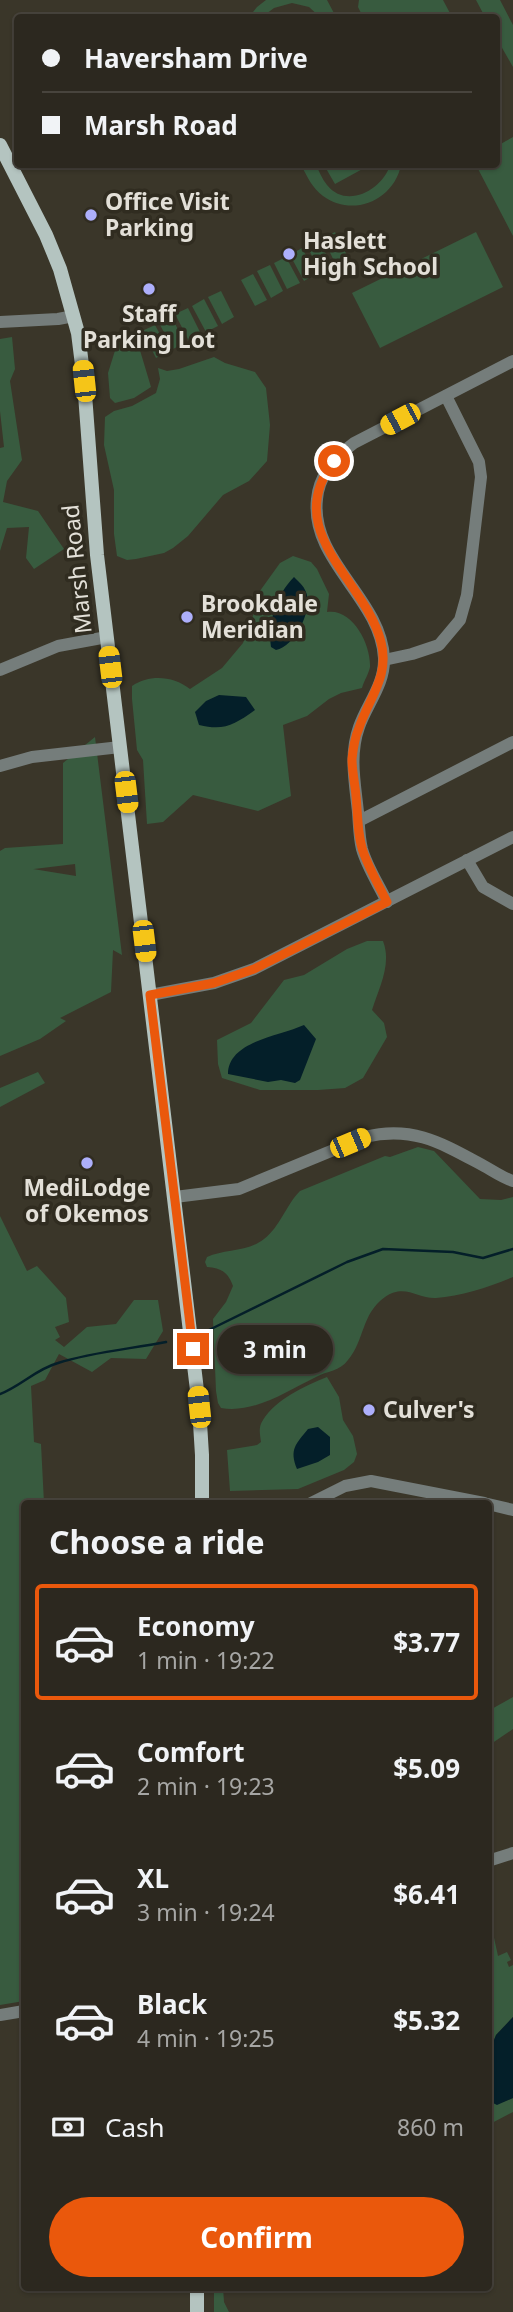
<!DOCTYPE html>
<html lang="en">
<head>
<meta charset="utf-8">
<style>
  body { margin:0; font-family:"Noto Sans",sans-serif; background:#38342c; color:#f1f3f6; height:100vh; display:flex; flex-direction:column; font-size:26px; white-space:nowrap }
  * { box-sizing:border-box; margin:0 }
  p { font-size:23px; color:#a6a6a4 }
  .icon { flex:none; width:38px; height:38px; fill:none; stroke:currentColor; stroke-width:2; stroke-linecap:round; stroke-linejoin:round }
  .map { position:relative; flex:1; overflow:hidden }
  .details { position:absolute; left:21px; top:1500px; width:471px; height:791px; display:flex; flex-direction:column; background:#2c281f; border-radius:7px; box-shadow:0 2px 5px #0004,0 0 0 2px #48443d }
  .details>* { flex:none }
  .guide { position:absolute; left:14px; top:14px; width:486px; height:154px; border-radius:7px; box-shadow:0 2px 5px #0004,0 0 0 2px #48443d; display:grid; align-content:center; height:154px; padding:0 28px; background:#2c281f }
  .end { position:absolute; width:32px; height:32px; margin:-16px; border:9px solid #ea580c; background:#fff; box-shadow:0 0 0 4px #fff }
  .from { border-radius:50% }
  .bubble { position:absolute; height:49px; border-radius:24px; background:#2c281f; box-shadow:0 2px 5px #0004,0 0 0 2px #48443d; font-size:23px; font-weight:700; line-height:49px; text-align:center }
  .car { position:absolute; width:21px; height:42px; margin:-21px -10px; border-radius:9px; box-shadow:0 0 5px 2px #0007; background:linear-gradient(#f5c518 24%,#345 0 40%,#f5c518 0 76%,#345 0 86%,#f5c518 0) }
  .guide b { display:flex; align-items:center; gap:24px; height:66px; font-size:26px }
  .guide b+b { border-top:2px solid #48443d }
  .guide i { width:18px; height:18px; background:#f1f3f6 }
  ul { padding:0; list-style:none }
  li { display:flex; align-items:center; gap:21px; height:116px; margin:0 14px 10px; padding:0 14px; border:4px solid transparent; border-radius:7px }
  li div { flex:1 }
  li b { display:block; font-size:26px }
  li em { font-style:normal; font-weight:700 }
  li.active { border-color:#ea580c }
  li>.icon { width:63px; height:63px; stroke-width:1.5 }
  h2 { padding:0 28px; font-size:32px; line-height:84px }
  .pay { display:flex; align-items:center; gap:18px; height:77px; padding:0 28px; font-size:26px }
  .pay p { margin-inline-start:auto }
  .cta { display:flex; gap:14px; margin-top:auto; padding:14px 28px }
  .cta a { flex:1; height:80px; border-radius:42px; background:#ea580c; color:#fff; font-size:28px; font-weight:700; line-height:80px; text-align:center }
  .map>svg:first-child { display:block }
</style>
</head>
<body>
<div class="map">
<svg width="513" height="2312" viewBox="0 0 513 2312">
  <rect width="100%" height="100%" fill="#3a3629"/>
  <g fill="#385b3f" fill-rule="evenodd">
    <path d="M 266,0 L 327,0 L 336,17 L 320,17 L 309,7 L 292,3 L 274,8 L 262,17 L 249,17 L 257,7 Z"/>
    <path d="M 359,0 L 443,0 L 452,17 L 363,17 L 358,7 Z"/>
    <path d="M 476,0 L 500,0 L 513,25 L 513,67 L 497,39 L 497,18 L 485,17 Z"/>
    <path d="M 513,137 L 513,236 L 476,165 L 497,164 L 497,146 Z"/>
    <path d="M 367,164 L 368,166 L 335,184 L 324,165 Z"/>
    <path d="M 301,165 L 316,165 C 319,171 322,179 327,185 C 347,210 383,189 390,165 L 401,165 C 394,200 353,218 323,196 C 312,188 307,176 301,165 Z"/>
    <path d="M 335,232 L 349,259 L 336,265 L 323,238 Z"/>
    <path d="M 476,232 L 503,287 L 380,348 L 352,293 Z"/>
    <path d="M 319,240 L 332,266 L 320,272 L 307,246 Z"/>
    <path d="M 302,248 L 316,274 L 304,281 L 290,255 Z"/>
    <path d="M 286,257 L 300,283 L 287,289 L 274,263 Z"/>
    <path d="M 270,265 L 283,291 L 271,298 L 257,271 Z"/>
    <path d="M 253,274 L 267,300 L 255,306 L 241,280 Z"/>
    <path d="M 221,291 L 234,317 L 222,324 L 208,297 Z"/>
    <path d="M 204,299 L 218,326 L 206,332 L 192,306 Z"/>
    <path d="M 188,308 L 201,334 L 189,341 L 175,314 Z"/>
    <path d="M 171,316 L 185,343 L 173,349 L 159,323 Z"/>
    <path d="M 155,325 L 169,351 L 156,358 L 142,331 Z"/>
    <path d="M 12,337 L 15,369 L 10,381 L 22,460 L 7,481 L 3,502 L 38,511 L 64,549 L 34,569 L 26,558 L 29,527 L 7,528 L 0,551 L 0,448 L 4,447 L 0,411 L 0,339 Z"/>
    <path d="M 131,337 L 139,347 L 151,387 L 134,398 L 115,403 L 110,398 L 108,373 L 118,341 L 122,338 Z"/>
    <path d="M 214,357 L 225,363 L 255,372 L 266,388 L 270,425 L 267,461 L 249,481 L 223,495 L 188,536 L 173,548 L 164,553 L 136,559 L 127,560 L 117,556 L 114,534 L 114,490 L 104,445 L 105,417 L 114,411 L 132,406 L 156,393 L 160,379 L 158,368 L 167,371 L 179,369 Z"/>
    <path d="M 293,556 L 311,562 L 317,569 L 329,594 L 327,612 C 353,608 371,645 370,667 C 369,673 364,681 362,688 L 341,693 L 329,699 L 307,716 L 283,725 L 291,796 L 258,811 L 193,795 L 163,822 L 147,824 L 143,760 L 137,750 L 132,699 L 132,686 C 150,674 173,676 190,689 L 222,668 L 243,643 L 254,613 L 257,595 L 280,563 Z"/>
    <path d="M 95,737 L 122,955 L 113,950 L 111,992 L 60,1018 L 66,1021 L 40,1039 L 0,1056 L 0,851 L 5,848 L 63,844 L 63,763 ZM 75,864 L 76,876 L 33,869 L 34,869 Z"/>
    <path d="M 367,941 L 383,941 C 392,964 379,988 372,1010 L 384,1023 L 387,1037 L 363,1078 L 345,1088 L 318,1090 L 260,1090 L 222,1078 L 218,1064 L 217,1040 L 251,1023 L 284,980 L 304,975 L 347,949 Z"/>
    <path d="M 38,1072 L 45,1083 L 0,1107 L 0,1088 Z"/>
    <path d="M 418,1147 L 434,1151 L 480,1199 L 501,1200 L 513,1197 L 513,1277 C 490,1287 461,1296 436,1298 C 418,1299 405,1283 385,1297 C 361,1314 365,1340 348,1360 C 340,1371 327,1371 316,1377 C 287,1391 254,1414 221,1408 L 218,1403 L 216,1391 L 213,1319 L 226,1302 L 233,1286 C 228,1272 221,1268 207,1267 L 205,1262 L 207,1257 C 224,1249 248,1252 264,1239 C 280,1227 286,1205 300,1191 L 385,1156 L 390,1157 Z"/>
    <path d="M 0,1216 L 27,1271 L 37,1266 L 66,1298 L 69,1322 L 55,1327 L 60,1337 L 55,1340 L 64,1347 L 87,1327 L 116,1324 L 134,1300 L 158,1300 L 163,1331 L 146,1359 L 111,1358 L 92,1372 L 59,1354 L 45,1380 L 31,1386 L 34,1442 L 41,1444 L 44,1503 L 24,1503 L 24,2001 L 0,2005 Z"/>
    <path d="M 327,1377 L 339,1397 L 343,1420 L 353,1436 L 357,1454 L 354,1462 L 344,1470 L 298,1489 L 230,1491 L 227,1450 L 257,1445 L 261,1442 C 260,1434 258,1427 263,1420 C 276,1399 305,1386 327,1377 Z"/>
    <path d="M 513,1697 L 513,1729 L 488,1746 L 488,1711 Z"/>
    <path d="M 488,1910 L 498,1956 L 507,1952 L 511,1960 L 507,1962 L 509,1967 L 513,1965 L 513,2017 L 496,2035 L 488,2055 Z"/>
    <path d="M 488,2097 L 491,2102 L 497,2104 L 513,2098 L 513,2112 L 488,2125 Z"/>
    <path d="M 214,2287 L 223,2287 L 224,2302 L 229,2312 L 214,2312 Z"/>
  </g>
  <g fill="#041f29">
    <path d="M 294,577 C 300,583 305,587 307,595 C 311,613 295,646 276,650 L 271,647 C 268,622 276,595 294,577 Z"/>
    <path d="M 219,695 L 246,697 L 255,710 C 234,725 224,731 199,725 L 195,712 L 206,701 Z"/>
    <path d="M 304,1025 L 316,1039 L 300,1080 L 295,1083 L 281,1080 L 268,1082 L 228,1074 C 228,1041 280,1036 304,1025 Z"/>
    <path d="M 318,1427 L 330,1437 L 330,1455 L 318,1462 L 297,1469 C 289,1449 296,1444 308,1429 Z"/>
    <path d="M 513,2017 L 513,2098 L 497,2105 L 491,2102 L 488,2097 L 488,2055 L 496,2035 Z"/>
  </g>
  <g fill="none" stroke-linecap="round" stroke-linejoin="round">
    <g stroke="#041f29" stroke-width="2.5">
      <path d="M 209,1330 L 347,1262 L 383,1249 L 453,1252 L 483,1258 L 513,1249"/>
      <path d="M 0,1394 C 21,1386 36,1369 58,1363 C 92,1352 130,1349 166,1342"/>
    </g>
    <g stroke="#757d7b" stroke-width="12">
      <path d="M 0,322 L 58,319 L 74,316"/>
      <path d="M 384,660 L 412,654 L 439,645 L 460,620 L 467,595 L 481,477 L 479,462 L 446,396"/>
      <path d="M 0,670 L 58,646 L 107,637"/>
      <path d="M 0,766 L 32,757 L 120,747"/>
      <path d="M 359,821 L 513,742"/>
      <path d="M 467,860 L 483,887 L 513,904"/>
      <path d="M 387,902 C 379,885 367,867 362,849 C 359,837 359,824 358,812 C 355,783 349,755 359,727 C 367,704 385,684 384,658 C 381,598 310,561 317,499 C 319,475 335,457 354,443 L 513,361"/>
      <path d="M 150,995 L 214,983 L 254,969 L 513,837"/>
      <path d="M 175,1197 L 239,1189 L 365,1137 C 413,1125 443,1144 484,1166 C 493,1171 503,1178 513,1181"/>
      <path d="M 311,1503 L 345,1486 L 371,1481 L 484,1503"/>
      <path d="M 488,1504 L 513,1510"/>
      <path d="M 488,1861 L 513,1853"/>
      <path d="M 0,2015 L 24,2011"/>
    </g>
    <g stroke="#b4c4c0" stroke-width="14">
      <path d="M 0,145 L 46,235 L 60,269 L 78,333 L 84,381 L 97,555 L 199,1407 L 202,1455 L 202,1503"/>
      <path d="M 197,2312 L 197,2287"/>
    </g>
  </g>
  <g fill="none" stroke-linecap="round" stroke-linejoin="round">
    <path stroke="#ea580c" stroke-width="9" d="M 193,1349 L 150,995 L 214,983 L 254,969 L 387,902 C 379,886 370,870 364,854 C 357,836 358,815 356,796 C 355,784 352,771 352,759 C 353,749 355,737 359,728 C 369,698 390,676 381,642 C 365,579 280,532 334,461"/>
  </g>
  <g fill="#adaffb" stroke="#302c20" stroke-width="2.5">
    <circle cx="91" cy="215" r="7"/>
    <circle cx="289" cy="254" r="7"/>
    <circle cx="149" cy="289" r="7"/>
    <circle cx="187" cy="617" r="7"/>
    <circle cx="87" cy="1163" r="7"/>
    <circle cx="369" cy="1410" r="7"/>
  </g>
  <g text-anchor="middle" stroke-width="7" stroke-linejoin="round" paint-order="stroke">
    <g font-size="23" font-weight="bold" fill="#e3e0d8" stroke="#302c20" text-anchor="start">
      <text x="105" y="210">Office Visit<tspan x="105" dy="26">Parking</tspan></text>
      <text x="303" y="249">Haslett<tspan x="303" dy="26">High School</tspan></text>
      <text x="149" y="322" text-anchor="middle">Staff<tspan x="149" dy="26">Parking Lot</tspan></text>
      <text x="201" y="612">Brookdale<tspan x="201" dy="26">Meridian</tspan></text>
      <text x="87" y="1196" text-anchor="middle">MediLodge<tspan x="87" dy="26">of Okemos</tspan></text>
      <text x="383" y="1418">Culver's</text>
    </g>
    <g font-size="23" fill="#e3e0d8" stroke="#302c20">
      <text transform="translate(77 569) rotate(-96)" y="8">Marsh Road</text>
    </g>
  </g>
</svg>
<i class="end from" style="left:334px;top:461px"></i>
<i class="end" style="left:193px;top:1349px"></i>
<div class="bubble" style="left:217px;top:1325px;width:116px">3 min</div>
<i class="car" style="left:84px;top:381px;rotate:354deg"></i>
<i class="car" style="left:400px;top:419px;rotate:242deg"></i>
<i class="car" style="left:110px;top:667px;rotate:353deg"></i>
<i class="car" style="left:126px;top:792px;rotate:173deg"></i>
<i class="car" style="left:144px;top:941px;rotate:173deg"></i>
<i class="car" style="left:350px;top:1143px;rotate:67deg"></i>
<i class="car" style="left:199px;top:1407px;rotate:354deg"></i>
<div class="guide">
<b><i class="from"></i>Haversham Drive</b>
<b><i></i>Marsh Road</b>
</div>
<section class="details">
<h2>Choose a ride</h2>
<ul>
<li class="active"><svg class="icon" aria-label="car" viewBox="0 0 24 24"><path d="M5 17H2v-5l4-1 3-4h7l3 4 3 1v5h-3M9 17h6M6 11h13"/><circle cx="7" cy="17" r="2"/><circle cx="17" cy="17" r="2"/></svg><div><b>Economy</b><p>1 min · 19:22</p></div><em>$3.77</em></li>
<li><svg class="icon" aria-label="car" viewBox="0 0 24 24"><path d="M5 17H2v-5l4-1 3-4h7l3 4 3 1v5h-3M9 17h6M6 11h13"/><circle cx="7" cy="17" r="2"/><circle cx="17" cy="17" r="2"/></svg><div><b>Comfort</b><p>2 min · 19:23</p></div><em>$5.09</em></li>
<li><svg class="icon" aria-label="car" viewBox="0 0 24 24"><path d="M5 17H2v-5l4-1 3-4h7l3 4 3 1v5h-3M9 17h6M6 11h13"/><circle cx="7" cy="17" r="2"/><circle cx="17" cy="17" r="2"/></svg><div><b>XL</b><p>3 min · 19:24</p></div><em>$6.41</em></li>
<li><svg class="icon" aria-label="car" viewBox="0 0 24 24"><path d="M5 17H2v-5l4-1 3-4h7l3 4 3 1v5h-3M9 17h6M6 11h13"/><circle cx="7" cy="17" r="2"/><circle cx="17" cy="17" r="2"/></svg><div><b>Black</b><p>4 min · 19:25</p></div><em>$5.32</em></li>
</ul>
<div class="pay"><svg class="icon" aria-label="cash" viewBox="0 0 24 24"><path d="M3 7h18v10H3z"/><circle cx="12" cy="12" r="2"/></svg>Cash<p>860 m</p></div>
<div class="cta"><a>Confirm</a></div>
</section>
</div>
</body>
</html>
